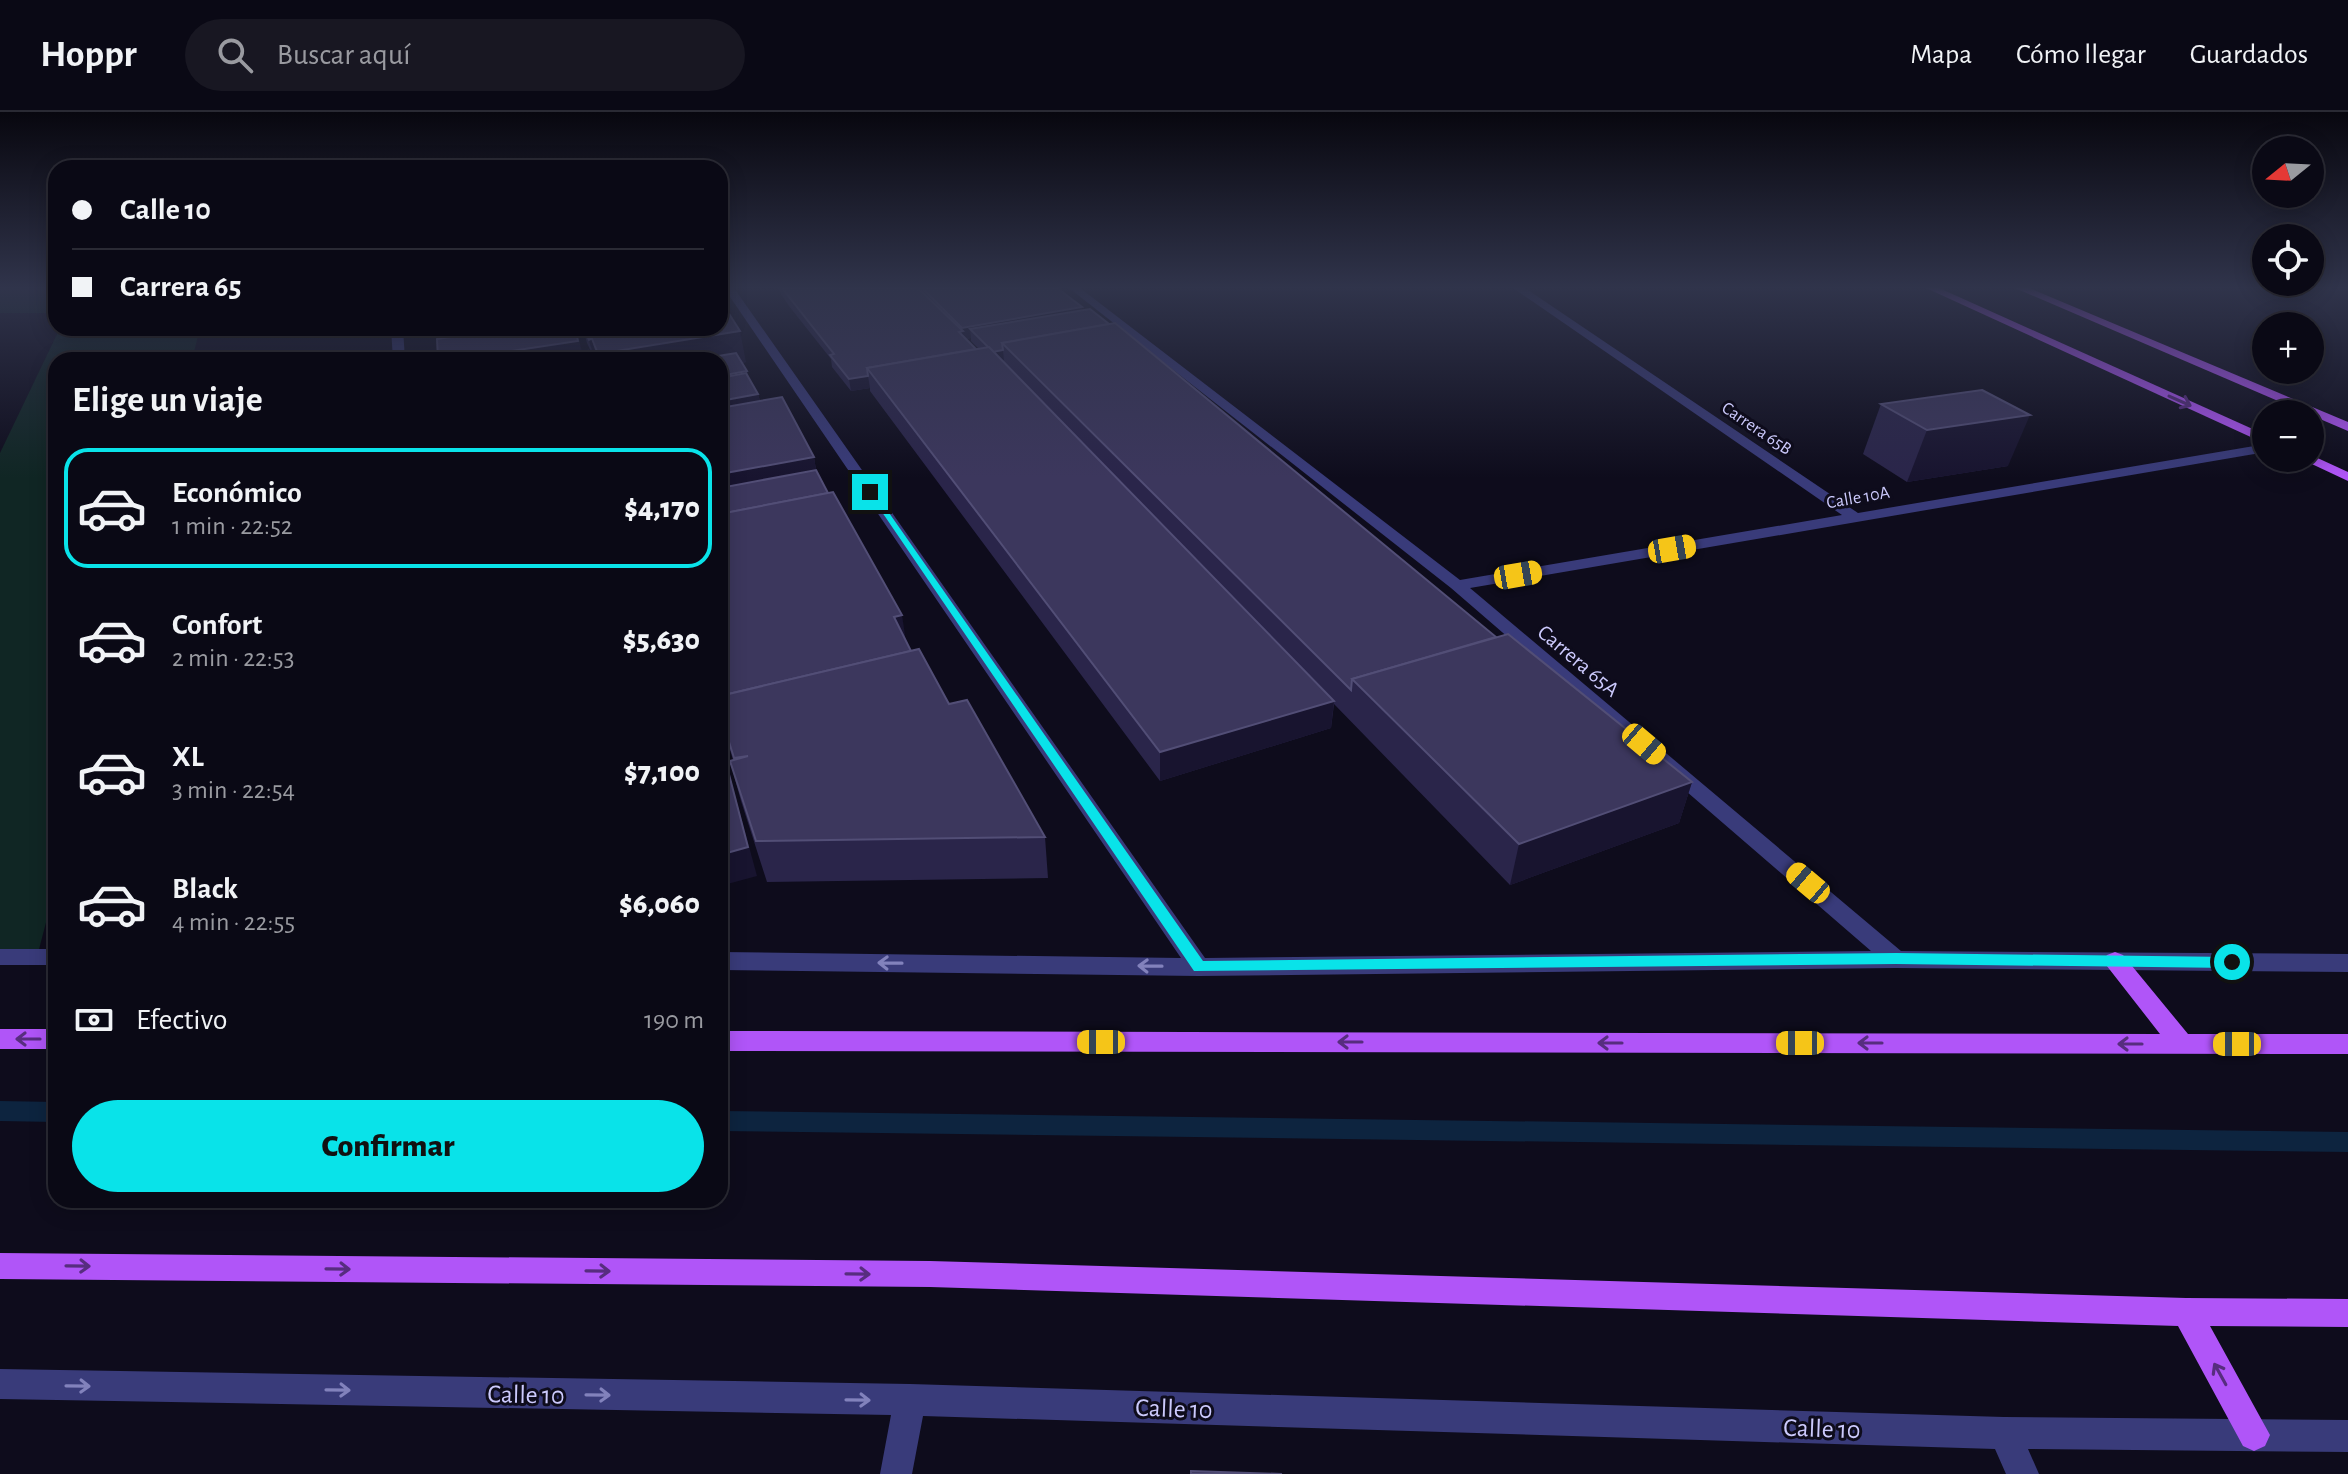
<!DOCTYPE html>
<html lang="es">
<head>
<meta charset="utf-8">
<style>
  body { margin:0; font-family:"Alegreya Sans",sans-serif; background:#181722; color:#f1f3f6; height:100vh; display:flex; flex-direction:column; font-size:30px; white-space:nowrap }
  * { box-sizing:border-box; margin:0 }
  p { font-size:26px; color:#999aa0 }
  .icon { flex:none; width:44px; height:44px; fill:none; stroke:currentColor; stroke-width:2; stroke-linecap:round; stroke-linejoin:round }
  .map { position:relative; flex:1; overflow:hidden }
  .drawer { position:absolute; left:48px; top:240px; width:680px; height:856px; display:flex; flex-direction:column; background:#0a0915; border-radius:24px; box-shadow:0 4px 20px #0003,0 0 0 2px #2a2a34 }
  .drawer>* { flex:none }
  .top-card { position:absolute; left:48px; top:48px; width:680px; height:176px; border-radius:24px; box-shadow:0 4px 20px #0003,0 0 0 2px #2a2a34; display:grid; align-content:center; height:176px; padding:0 24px; background:#0a0915 }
  .needle { width:52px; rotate:252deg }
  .buttons { position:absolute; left:2252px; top:24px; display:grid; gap:16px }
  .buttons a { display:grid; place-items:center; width:72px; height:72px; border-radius:50%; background:#0a0915; box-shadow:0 4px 20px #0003,0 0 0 2px #2a2a34; font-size:40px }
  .end { position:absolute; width:36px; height:36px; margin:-18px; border:10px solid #09e3e9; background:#111; box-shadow:0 0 0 4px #111 }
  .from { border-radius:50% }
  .car { position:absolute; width:24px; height:48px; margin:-24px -12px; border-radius:10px; box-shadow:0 0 6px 2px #0007; background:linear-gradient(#f5c518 24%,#345 0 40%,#f5c518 0 76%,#345 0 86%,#f5c518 0) }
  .top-card b { display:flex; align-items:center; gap:28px; height:76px; font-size:30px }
  .top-card b+b { border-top:2px solid #2a2a34 }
  .top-card i { width:20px; height:20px; background:#f1f3f6 }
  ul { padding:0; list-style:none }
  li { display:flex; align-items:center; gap:24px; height:120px; margin:0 16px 12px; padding:0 8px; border:4px solid transparent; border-radius:24px }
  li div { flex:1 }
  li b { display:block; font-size:30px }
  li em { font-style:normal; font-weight:800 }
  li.selected { border-color:#09e3e9 }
  li>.icon { width:72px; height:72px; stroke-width:1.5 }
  h2 { padding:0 24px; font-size:36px; line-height:96px }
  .pay { display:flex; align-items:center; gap:20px; height:88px; padding:0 24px; font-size:30px }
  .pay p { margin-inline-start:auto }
  .action { display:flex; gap:16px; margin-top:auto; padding:16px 24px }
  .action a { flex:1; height:92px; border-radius:48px; background:#09e3e9; color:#111; font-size:32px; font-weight:800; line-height:92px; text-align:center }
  header { display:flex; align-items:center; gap:48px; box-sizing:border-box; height:112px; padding:0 40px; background:#0a0915; border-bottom:2px solid #2a2a34 }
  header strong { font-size:38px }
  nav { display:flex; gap:44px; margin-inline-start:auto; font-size:28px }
  .search { width:560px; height:72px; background:#181722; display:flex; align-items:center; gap:20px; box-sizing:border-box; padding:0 28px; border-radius:44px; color:#999aa0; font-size:30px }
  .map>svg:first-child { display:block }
</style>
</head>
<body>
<header>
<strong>Hoppr</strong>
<div class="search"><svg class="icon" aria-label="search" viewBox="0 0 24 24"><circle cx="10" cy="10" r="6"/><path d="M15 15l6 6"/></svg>Buscar aquí</div>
<nav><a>Mapa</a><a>Cómo llegar</a><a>Guardados</a></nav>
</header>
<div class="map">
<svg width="2348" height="1362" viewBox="0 0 2348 1362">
  <rect width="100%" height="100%" fill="#0e0c1c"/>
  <g fill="#102624">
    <rect x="0" y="176" width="56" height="25"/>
    <path d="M 60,216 L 200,216 L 192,248 L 56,248 L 56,772 L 37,845 L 0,845 L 0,341 Z"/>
  </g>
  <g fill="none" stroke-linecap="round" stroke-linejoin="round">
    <g fill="#0d243f" fill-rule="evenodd">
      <path d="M 0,989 L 56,990 L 56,1010 L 0,1009 Z"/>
      <path d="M 720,999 L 2348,1020 L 2348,1040 L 720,1019 Z"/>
    </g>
    <g fill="#393b7a" fill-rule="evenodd">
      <path d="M 724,176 L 734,176 L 1205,846 L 1871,839 L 1451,476 L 1069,176 L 1080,176 L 1460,468 L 1842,403 L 1513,176 L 1525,176 L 1858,401 L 2266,332 L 2266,340 L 1470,476 L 1901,839 L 2348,842 L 2348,860 L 1896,856 L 1199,864 L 720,858 L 720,840 L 1181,846 Z"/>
      <path d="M 391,216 L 403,216 L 405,248 L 393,248 Z"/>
      <rect x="0" y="837" width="56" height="16"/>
      <path d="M 0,1257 L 910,1272 L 2004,1305 L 2348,1308 L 2348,1340 L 2028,1337 L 2039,1362 L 2006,1362 L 1995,1337 L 923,1304 L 912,1362 L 880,1362 L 891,1303 L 0,1287 Z"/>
    </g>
    <g fill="#b055f8" fill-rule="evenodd">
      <path d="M 1926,176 L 1939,176 L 2266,323 L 2266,332 Z"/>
      <path d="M 2015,176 L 2029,176 L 2348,310 L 2348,319 Z"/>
      <path d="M 2311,343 L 2348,360 L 2348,369 L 2299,346 L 2310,346 Z"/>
      <path d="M 2115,840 L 2123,843 L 2188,922 L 2348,922 L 2348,942 L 720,939 L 720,919 L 2160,922 L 2103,849 L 2107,843 Z"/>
      <rect x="0" y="917" width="56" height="20"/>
      <path d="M 0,1141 L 930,1149 L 2186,1186 L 2348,1187 L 2348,1215 L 2210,1214 L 2270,1323 L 2265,1334 L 2254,1339 L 2243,1334 L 2178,1214 L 930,1175 L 0,1167 Z"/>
    </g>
  </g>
  <g fill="#2a254a" fill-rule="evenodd">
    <path d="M 777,176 L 918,176 L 922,179 L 920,176 L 1057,176 L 1082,195 L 1082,198 L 1496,525 L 1692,670 L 1679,711 L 1510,773 L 1334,592 L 1331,616 L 1160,669 L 870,279 L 870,276 L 851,279 L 832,255 L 831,247 L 789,194 ZM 971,226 L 971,229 L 979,237 L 976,237 L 966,227 Z"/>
    <path d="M 583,216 L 720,216 L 746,250 L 742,251 L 747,259 L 749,267 L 758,282 L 760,289 L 814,345 L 816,358 L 911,539 L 1045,725 L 1048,766 L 767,770 L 741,689 L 730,649 L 733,648 L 720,604 L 720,248 L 595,248 L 587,231 Z"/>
    <path d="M 1881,292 L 2008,354 L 1907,370 L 1863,342 Z"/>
  </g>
  <g fill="#18142f">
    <path d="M 1082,195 L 1082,206 L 970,217 L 971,226 L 963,227 L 959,220 L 962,219 L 962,216 Z"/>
    <path d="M 436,216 L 525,216 L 441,228 Z"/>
    <path d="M 576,216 L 584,248 L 448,248 Z"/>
    <path d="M 585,216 L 740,219 L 746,250 L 720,254 L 720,248 L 600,248 L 589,219 L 598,248 L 595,248 Z"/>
    <path d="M 1003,238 L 1004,249 L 993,240 Z"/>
    <path d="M 747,259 L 750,271 L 720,276 L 720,264 Z"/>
    <path d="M 868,264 L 870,276 L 851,279 L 849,267 Z"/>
    <path d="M 758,282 L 761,294 L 720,301 L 720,289 Z"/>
    <path d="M 2030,303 L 2008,354 L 1907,370 L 1927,318 Z"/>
    <path d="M 814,345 L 818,370 L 720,388 L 720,362 Z"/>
    <path d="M 902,503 L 906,530 L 894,505 Z"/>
    <path d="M 1334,589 L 1331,616 L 1160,669 L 1160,640 Z"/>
    <path d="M 720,627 L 757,764 L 720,774 Z"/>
    <path d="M 1692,670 L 1679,711 L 1510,773 L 1519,732 Z"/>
  </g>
  <g fill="#3c375d" stroke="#524e76" stroke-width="2">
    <path d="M 782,176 L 918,176 L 963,219 L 959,220 L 976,237 L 867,256 L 868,264 L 849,267 L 830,243 L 834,242 Z"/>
    <path d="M 922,176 L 1057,176 L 1082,195 L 962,216 Z"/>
    <path d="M 726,197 L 740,219 L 598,242 L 589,219 L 606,216 L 720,216 L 720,198 Z"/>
    <path d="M 1090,197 L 1109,212 L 1002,231 L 1003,238 L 993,240 L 970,217 Z"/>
    <path d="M 1115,211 L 1496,525 L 1352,567 L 1351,578 L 1002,231 Z"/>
    <path d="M 458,216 L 513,216 L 443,226 L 442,218 Z"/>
    <path d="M 513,216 L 575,216 L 578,229 L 451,248 L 438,248 L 437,227 Z"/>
    <path d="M 584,216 L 606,216 L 589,219 L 591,227 L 589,228 Z"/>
    <path d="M 989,235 L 1334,589 L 1160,640 L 867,256 Z"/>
    <path d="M 588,239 L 590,248 L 533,248 Z"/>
    <path d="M 736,241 L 747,259 L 720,264 L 720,248 L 694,248 Z"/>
    <path d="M 746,261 L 758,282 L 720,289 L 720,266 Z"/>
    <path d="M 1982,278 L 2030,303 L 1927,318 L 1881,292 Z"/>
    <path d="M 782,285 L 814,345 L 720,362 L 720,296 Z"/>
    <path d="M 816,358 L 828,381 L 720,402 L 720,376 Z"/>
    <path d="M 833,380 L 902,503 L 894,505 L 911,539 L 720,584 L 720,402 Z"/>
    <path d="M 1508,522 L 1692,670 L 1519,732 L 1352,567 Z"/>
    <path d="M 919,537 L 949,592 L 967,588 L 1045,725 L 756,729 L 730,649 L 748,644 L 734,646 L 720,601 L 720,584 Z"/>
    <path d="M 720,628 L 748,735 L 720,743 Z"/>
    <path d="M 1191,1359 L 1282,1362 L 1191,1362 Z"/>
  </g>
  <defs><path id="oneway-shaft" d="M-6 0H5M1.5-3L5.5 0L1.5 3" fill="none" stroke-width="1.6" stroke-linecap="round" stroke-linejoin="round" transform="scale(2)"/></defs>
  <g stroke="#572d7f">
    <use href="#oneway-shaft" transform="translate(2180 289) rotate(24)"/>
    <use href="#oneway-shaft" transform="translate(28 927) rotate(-180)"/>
    <use href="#oneway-shaft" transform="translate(1350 930) rotate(-180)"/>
    <use href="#oneway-shaft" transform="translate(1610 931) rotate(-180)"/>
    <use href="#oneway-shaft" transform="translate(1870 931) rotate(-180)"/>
    <use href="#oneway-shaft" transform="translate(2130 932) rotate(-180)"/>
    <use href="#oneway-shaft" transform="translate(78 1154) rotate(1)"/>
    <use href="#oneway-shaft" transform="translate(338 1157) rotate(1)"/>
    <use href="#oneway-shaft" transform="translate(598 1159) rotate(1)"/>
    <use href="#oneway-shaft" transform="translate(858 1162) rotate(1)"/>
    <use href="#oneway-shaft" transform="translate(2220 1262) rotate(-119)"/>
  </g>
  <g stroke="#8282bc">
    <use href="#oneway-shaft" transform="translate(890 851) rotate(-179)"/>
    <use href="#oneway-shaft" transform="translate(1150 854) rotate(-179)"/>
    <use href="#oneway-shaft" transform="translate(78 1274) rotate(1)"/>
    <use href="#oneway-shaft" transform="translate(338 1278) rotate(1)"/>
    <use href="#oneway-shaft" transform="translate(598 1283) rotate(1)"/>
    <use href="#oneway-shaft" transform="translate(858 1288) rotate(1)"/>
  </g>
  <linearGradient id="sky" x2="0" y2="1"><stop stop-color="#08070f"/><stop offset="0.48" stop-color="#30344b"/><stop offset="1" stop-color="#30344b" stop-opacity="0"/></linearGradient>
  <rect width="2348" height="366" fill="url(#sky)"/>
  <path fill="#09e3e9" d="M 867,378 L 873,378 L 1203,849 L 1896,841 L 2232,845 L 2239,850 L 2232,856 L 1896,852 L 1194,859 Z"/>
  <g text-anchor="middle" stroke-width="6" stroke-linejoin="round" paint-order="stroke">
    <g font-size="18" fill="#cccafd" stroke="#0e0c1c">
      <text transform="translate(1757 316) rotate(34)" y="6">Carrera 65B</text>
      <text transform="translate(1858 385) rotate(-10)" y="6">Calle 10A</text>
    </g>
    <g font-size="22" fill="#cccafd" stroke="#0e0c1c">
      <text transform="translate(1579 548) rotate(40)" y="8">Carrera 65A</text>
    </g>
    <g font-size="26" fill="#cccafd" stroke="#0e0c1c">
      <text transform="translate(526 1282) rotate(1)" y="9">Calle 10</text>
      <text transform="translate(1174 1296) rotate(2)" y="9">Calle 10</text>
      <text transform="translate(1822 1316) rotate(2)" y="9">Calle 10</text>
    </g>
  </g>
</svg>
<div class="buttons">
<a><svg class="needle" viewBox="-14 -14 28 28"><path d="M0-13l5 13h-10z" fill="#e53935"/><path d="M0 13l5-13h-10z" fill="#999aa0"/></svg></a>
<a><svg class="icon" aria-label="locate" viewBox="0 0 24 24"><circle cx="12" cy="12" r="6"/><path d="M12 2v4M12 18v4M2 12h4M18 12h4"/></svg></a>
<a>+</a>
<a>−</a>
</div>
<i class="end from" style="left:2232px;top:850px"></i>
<i class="end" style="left:870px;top:380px"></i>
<i class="car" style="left:1672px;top:437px;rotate:80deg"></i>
<i class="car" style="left:1518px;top:463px;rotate:80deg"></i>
<i class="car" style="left:1644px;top:632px;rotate:130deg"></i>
<i class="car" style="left:1808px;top:771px;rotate:310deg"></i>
<i class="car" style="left:1101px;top:930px;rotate:270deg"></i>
<i class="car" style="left:1800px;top:931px;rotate:270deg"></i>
<i class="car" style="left:2237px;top:932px;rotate:270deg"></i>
<div class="top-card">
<b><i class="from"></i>Calle 10</b>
<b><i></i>Carrera 65</b>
</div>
<section class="drawer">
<h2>Elige un viaje</h2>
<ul>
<li class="selected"><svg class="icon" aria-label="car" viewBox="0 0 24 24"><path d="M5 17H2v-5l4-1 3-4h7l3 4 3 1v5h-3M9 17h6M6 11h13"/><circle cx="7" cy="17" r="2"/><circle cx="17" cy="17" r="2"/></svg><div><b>Económico</b><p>1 min · 22:52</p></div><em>$4,170</em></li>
<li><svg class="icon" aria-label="car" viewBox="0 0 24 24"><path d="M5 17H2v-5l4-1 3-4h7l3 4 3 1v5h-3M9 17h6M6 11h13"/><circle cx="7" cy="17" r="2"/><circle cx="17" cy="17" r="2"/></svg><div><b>Confort</b><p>2 min · 22:53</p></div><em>$5,630</em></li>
<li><svg class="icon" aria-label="car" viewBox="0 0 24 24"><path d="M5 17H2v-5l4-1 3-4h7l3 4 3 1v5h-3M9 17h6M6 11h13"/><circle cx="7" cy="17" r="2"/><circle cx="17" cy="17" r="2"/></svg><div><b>XL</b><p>3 min · 22:54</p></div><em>$7,100</em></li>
<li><svg class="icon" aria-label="car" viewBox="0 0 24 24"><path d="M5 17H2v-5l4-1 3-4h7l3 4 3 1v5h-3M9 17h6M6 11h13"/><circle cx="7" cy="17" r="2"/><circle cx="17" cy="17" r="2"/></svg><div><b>Black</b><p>4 min · 22:55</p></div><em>$6,060</em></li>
</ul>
<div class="pay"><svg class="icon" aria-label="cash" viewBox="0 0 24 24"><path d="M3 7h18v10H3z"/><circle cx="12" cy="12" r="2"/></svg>Efectivo<p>190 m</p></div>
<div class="action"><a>Confirmar</a></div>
</section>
</div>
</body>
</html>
